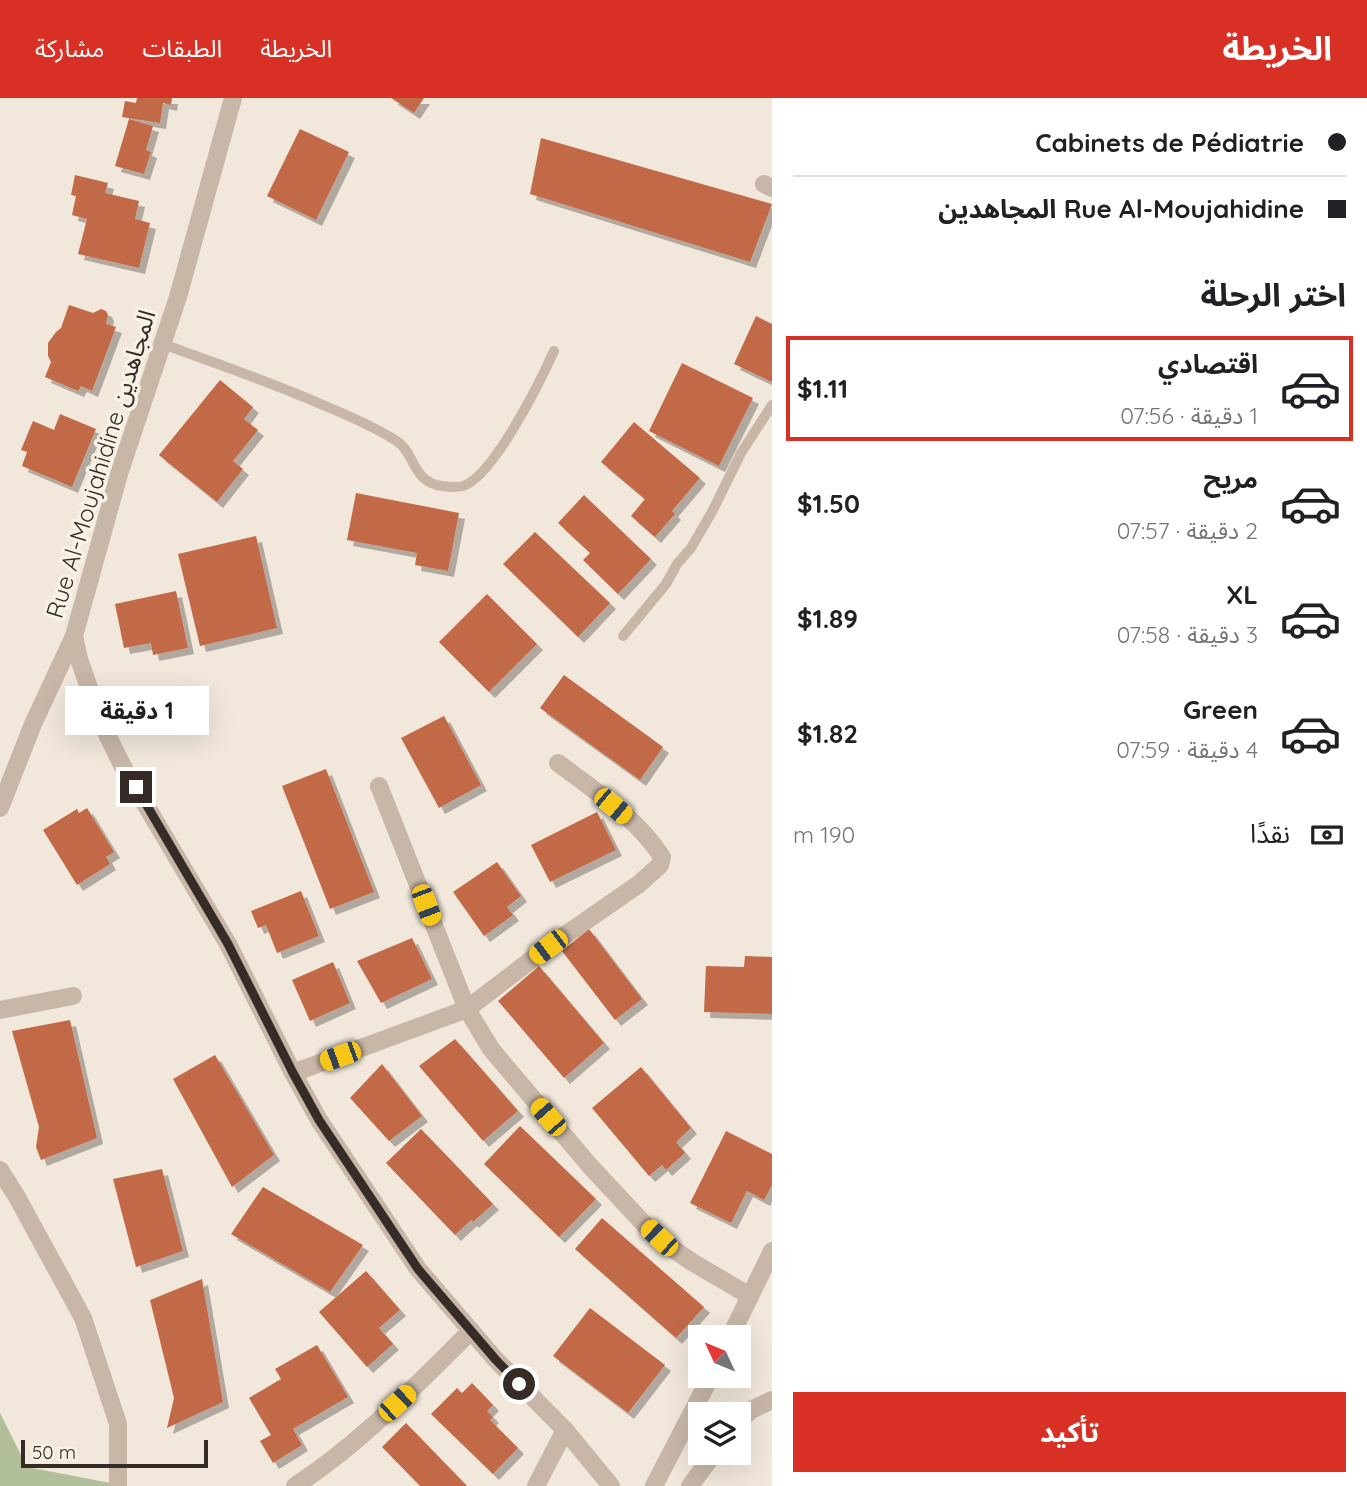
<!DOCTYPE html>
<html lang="ar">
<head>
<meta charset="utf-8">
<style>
  body { margin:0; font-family:Quicksand,"Noto Sans Arabic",sans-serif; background:#f6f6f6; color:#202124; direction:rtl; height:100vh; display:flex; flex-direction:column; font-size:26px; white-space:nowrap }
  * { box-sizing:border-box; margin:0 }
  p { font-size:23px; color:#757577 }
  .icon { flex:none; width:38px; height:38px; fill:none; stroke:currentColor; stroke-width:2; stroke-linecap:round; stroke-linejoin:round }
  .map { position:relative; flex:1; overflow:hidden; direction:ltr }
  .drawer { display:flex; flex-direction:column; background:#fff; width:595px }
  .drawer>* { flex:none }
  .banner { display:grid; align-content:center; height:154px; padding:0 21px; background:#fff }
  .needle { width:46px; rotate:314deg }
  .buttons { position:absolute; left:688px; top:1227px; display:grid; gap:14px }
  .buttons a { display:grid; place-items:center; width:63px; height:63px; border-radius:0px; background:#fff; box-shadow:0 7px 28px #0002; font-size:35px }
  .scale { position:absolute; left:21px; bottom:18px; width:187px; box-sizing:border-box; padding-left:7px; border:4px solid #352c27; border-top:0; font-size:19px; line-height:24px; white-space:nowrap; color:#352c27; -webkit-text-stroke:5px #f8f1e6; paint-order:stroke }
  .end { position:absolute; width:32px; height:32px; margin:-16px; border:9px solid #352c27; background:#fff; box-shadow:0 0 0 4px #fff }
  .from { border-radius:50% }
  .bubble { position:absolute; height:49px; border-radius:0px; background:#fff; box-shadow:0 7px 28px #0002; font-size:23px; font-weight:700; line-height:49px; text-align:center; direction:rtl }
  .car { position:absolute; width:21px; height:42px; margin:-21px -10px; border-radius:9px; box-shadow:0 0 5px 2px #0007; background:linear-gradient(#f5c518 24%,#345 0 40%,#f5c518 0 76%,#345 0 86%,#f5c518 0) }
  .banner b { display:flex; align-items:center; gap:24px; height:66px; font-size:26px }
  .banner b+b { border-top:2px solid #e0e0e0 }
  .banner i { width:18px; height:18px; background:#202124 }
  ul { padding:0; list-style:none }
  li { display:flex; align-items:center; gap:21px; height:105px; margin:0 14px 10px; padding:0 7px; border:4px solid transparent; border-radius:0px }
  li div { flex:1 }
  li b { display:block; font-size:26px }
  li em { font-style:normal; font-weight:700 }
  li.active { border-color:#d93025 }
  li>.icon { width:63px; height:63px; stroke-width:1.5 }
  h2 { padding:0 21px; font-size:32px; line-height:84px }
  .pay { display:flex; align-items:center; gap:18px; height:77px; padding:0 21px; font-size:26px }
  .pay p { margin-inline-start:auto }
  .primary-button { display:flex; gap:14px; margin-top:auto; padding:14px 21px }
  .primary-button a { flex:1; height:80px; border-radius:0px; background:#d93025; color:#fff; font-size:28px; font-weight:700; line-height:80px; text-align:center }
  header { display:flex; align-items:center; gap:42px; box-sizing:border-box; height:98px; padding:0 35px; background:#d93025; color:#fff }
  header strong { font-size:33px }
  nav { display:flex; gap:38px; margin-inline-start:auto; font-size:24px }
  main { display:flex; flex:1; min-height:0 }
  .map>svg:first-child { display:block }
</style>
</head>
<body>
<header>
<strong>الخريطة</strong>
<nav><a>الخريطة</a><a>الطبقات</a><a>مشاركة</a></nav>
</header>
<main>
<section class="drawer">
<div class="banner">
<b><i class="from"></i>Cabinets de Pédiatrie</b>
<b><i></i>Rue Al-Moujahidine المجاهدين</b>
</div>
<h2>اختر الرحلة</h2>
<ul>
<li class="active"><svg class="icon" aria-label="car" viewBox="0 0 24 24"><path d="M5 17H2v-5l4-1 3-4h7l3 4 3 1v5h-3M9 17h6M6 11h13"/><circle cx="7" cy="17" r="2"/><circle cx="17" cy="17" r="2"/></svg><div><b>اقتصادي</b><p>1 دقيقة · 07:56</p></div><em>$1.11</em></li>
<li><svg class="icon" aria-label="car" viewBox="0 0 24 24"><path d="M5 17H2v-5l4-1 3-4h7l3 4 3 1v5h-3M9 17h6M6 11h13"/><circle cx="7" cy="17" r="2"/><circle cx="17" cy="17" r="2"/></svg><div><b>مريح</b><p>2 دقيقة · 07:57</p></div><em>$1.50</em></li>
<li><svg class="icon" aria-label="car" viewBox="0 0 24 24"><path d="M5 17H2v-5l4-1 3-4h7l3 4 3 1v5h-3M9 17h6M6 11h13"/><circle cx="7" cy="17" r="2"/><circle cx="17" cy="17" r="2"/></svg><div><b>XL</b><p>3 دقيقة · 07:58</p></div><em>$1.89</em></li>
<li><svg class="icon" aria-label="car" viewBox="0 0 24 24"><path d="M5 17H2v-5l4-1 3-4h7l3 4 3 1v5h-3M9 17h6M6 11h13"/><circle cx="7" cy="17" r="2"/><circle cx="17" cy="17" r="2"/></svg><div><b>Green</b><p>4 دقيقة · 07:59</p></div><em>$1.82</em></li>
</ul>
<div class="pay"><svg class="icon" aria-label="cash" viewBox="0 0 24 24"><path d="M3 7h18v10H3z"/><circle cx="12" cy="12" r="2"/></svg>نقدًا<p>190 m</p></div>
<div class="primary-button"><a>تأكيد</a></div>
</section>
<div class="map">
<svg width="772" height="1388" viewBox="0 0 772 1388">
  <defs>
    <filter id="shadow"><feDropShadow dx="6" dy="6" stdDeviation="0" flood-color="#0004"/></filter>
  </defs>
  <rect width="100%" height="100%" fill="#f1e7da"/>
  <path fill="#b2bf9b" d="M 0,1315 L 27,1369 L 126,1388 L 0,1388 Z"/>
  <g fill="#c26947" filter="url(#shadow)">
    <path d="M 137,0 L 172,0 L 171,7 L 163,5 L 160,25 L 122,19 L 125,3 L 136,5 Z"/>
    <path d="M 391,0 L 424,0 L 414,15 Z"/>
    <path d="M 129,21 L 153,28 L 146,52 L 151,54 L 144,76 L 115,68 Z"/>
    <path d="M 300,31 L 349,54 L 316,122 L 267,98 Z"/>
    <path d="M 541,40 L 772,106 L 750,164 L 530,96 Z"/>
    <path d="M 75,77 L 108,85 L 105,95 L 139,103 L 135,121 L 150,125 L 139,170 L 78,156 L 87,121 L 72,117 L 76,98 L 71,97 Z"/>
    <path d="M 69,207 L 93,215 L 101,211 L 106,213 L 108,217 L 106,226 L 116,229 L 92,293 L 81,288 L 78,293 L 45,279 L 51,264 L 48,258 L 48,245 L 56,234 L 61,230 Z"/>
    <path d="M 756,218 L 772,226 L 772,284 L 734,266 Z"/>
    <path d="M 682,265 L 753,300 L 719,368 L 649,333 Z"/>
    <path d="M 220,282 L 253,309 L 244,321 L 258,332 L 233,363 L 243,371 L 217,404 L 159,357 Z"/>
    <path d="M 60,316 L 96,331 L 72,389 L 22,368 L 27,354 L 21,352 L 33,323 L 54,332 Z"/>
    <path d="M 634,324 L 700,380 L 672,413 L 675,416 L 655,439 L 631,418 L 645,401 L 601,364 Z"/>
    <path d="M 356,395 L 459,415 L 448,473 L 415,467 L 417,455 L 347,442 Z"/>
    <path d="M 584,397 L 651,461 L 618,496 L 583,462 L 590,455 L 558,425 Z"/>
    <path d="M 535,434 L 610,505 L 578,539 L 503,466 Z"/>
    <path d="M 256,438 L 277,530 L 200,548 L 178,456 Z"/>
    <path d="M 176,493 L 188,550 L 153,557 L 151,545 L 124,550 L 115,506 Z"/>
    <path d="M 487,496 L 537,546 L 489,594 L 439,544 Z"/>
    <path d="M 564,577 L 663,649 L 640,682 L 540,610 Z"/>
    <path d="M 444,618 L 481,687 L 439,710 L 401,640 Z"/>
    <path d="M 326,671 L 374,794 L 330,811 L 282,688 Z"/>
    <path d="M 87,710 L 114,754 L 106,759 L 110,766 L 77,787 L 43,732 L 77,711 L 79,715 Z"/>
    <path d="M 597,714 L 616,752 L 550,784 L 531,747 Z"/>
    <path d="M 497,764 L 521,798 L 507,809 L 513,817 L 484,838 L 453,794 Z"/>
    <path d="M 301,793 L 319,838 L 277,855 L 266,827 L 258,830 L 251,813 Z"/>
    <path d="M 589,831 L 642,901 L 615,922 L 562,853 Z"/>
    <path d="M 412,840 L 432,881 L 381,905 L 357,863 Z"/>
    <path d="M 745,858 L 772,859 L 772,916 L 704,914 L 706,868 L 744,869 Z"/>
    <path d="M 333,864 L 350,905 L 310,923 L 292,882 Z"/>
    <path d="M 539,868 L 604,945 L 564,980 L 498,903 Z"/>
    <path d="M 70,922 L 97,1040 L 41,1062 L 36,1049 L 39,1029 L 12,933 Z"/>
    <path d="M 455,941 L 518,1013 L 483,1043 L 419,968 Z"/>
    <path d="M 215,957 L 274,1057 L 232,1089 L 173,981 Z"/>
    <path d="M 382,966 L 422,1018 L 389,1043 L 350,1000 Z"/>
    <path d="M 641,969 L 691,1030 L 676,1044 L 685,1055 L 666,1072 L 662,1067 L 649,1078 L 592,1010 Z"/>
    <path d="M 520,1028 L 596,1101 L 559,1139 L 484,1066 Z"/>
    <path d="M 421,1031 L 493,1106 L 473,1124 L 471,1122 L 455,1137 L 386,1065 Z"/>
    <path d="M 726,1033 L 772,1056 L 772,1087 L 764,1102 L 747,1093 L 731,1125 L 690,1105 Z"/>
    <path d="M 162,1071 L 183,1153 L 136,1169 L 113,1081 Z"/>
    <path d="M 263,1089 L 363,1147 L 330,1194 L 231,1136 Z"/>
    <path d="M 602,1120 L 704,1209 L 676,1240 L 575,1151 Z"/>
    <path d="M 366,1173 L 400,1212 L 379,1230 L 393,1246 L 367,1269 L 319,1214 Z"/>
    <path d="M 202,1181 L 223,1304 L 167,1330 L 174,1300 L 150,1202 Z"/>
    <path d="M 590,1210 L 665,1267 L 628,1315 L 553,1258 Z"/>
    <path d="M 317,1247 L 348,1299 L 293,1331 L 302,1347 L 273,1365 L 260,1343 L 271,1337 L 249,1300 L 281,1281 L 275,1271 Z"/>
    <path d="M 472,1285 L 493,1307 L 487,1313 L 493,1319 L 490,1322 L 518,1350 L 493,1376 L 431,1316 L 457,1290 L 462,1295 Z"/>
    <path d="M 406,1325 L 467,1388 L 420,1388 L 382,1349 Z"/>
  </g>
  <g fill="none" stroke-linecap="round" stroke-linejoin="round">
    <g stroke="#c8b7a7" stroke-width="10">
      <path d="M 163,246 C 217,266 271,284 323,307 C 347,317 373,328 395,342 C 416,354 411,384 442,388 C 449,389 455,390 463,388 C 493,379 541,282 554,253"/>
      <path d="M 623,538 L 666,486 L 677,466 L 691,450 L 713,412 L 741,355 L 772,307"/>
    </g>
    <g stroke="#c8b7a7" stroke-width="18">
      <path d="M 764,86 L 772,90"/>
      <path d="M 379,688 L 467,911 L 491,951 L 590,1068 L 646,1128 L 673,1151 L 692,1164 L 750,1198"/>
      <path d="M 0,710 L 33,626 L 74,538"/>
      <path d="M 0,912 L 73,898"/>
      <path d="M 293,975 L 467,911 L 548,849 L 639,786 L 660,767 L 662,759 C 637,720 594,692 558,665"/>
      <path d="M 0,1072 L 17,1099 L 83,1220 L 118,1326 L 118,1388"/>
      <path d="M 738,1324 L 751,1312 L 772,1302"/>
      <path d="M 295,1388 C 361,1345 415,1288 471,1233"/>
      <path d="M 536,1388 L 565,1332"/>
      <path d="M 690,1388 L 715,1354"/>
    </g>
    <g stroke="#c8b7a7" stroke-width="18">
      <path d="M 233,0 L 178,199 L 119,376 L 74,538 L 79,561 L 101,624 L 122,667 L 228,846 L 293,975 L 319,1022 L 418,1171 L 496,1262 L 565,1332 L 611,1388"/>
      <path d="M 730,1239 L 772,1153"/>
      <path d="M 654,1388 L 711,1278"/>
    </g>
  </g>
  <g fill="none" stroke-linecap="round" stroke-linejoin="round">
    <path stroke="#352c27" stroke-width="9" d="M 136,689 L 228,846 L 293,975 L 319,1022 L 418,1171 L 496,1262 L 519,1286"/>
  </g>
  <g text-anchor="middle" stroke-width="7" stroke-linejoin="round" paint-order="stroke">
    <g font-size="24" fill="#352c27" stroke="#f8f1e6">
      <text transform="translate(101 366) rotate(-73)" y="8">Rue Al-Moujahidine المجاهدين</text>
    </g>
  </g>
</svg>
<div class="buttons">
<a><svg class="needle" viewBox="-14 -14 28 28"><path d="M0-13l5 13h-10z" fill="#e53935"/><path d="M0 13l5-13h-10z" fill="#757577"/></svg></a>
<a><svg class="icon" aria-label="layers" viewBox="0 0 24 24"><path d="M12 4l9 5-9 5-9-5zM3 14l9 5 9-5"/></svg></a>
</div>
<div class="scale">50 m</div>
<i class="end from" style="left:519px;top:1286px"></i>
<i class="end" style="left:136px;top:689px"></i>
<div class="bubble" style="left:65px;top:588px;width:144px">1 دقيقة</div>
<i class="car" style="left:613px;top:708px;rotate:130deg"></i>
<i class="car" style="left:426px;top:807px;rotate:159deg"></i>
<i class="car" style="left:548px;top:849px;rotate:233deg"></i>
<i class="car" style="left:340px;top:958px;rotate:250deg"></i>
<i class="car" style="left:548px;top:1019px;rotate:319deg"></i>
<i class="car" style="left:659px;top:1140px;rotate:313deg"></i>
<i class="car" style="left:397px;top:1305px;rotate:47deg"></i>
</div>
</main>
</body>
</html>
